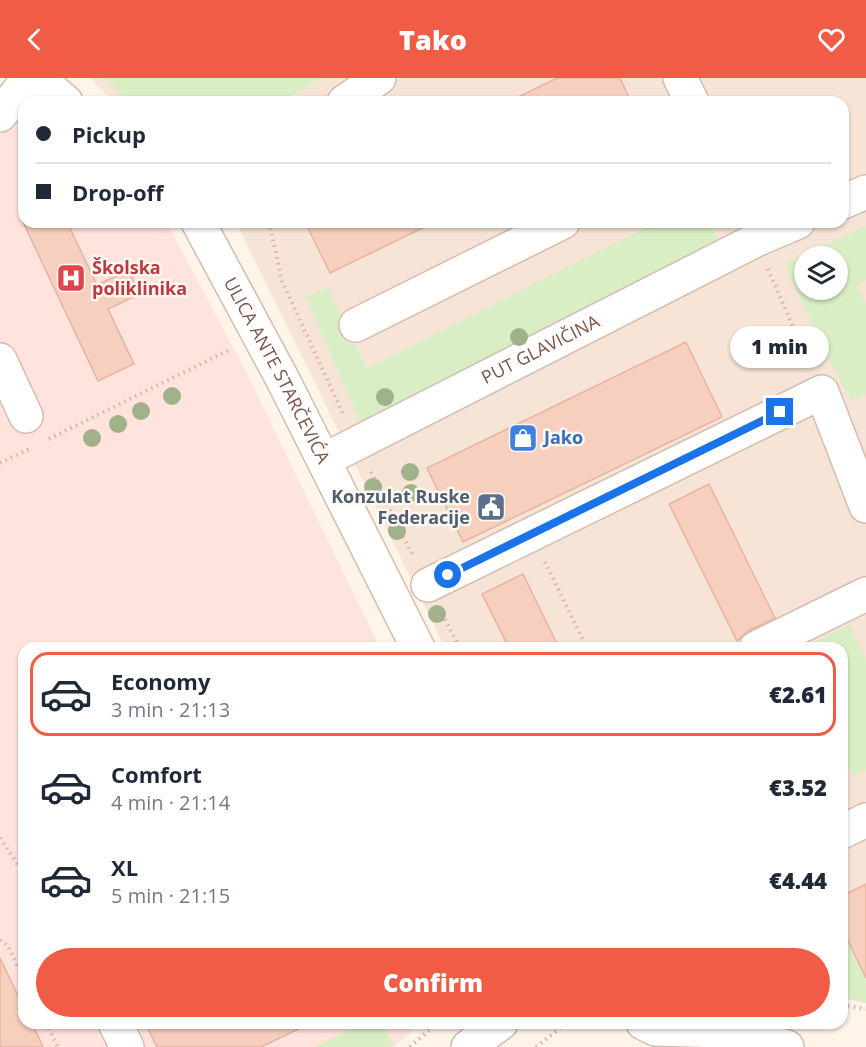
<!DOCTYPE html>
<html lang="en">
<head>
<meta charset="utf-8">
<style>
  body { margin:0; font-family:"Open Sans",sans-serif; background:#f6f6f7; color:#1f2937; height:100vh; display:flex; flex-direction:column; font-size:22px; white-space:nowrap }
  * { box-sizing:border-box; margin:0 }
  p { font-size:20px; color:#747a83 }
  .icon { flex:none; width:33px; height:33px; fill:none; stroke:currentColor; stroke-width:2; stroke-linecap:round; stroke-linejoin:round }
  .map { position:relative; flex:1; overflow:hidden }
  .panel { position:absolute; left:18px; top:564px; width:830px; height:387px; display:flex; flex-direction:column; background:#fff; border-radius:18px; box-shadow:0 2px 4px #0004 }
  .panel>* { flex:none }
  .hud { position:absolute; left:18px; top:18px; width:831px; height:132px; border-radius:18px; box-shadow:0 2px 4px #0004; display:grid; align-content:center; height:132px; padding:0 18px; background:#fff }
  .fabs { position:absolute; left:794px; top:168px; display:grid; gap:12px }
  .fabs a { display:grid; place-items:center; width:54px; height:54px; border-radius:50%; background:#fff; box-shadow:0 2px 4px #0004; font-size:30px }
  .end { position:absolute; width:27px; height:27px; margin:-14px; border:8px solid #1a73e8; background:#fff; box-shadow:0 0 0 3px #fff }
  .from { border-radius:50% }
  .bubble { position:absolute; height:42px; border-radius:21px; background:#fff; box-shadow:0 2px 4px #0004; font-size:20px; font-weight:800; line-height:42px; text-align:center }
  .hud b { display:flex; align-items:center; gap:21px; height:57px; font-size:22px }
  .hud b+b { border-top:2px solid #e0e1e3 }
  .hud i { width:15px; height:15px; background:#1f2937 }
  ul { padding:10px 0 0; list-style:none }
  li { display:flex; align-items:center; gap:18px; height:84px; margin:0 12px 9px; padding:0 6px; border:3px solid transparent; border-radius:18px }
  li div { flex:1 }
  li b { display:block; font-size:22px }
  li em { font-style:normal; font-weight:800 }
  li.current { border-color:#f05c45 }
  li>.icon { width:54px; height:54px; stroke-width:1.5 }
  .button { display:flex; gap:12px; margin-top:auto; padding:12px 18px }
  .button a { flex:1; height:69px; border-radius:36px; background:#f05c45; color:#fff; font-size:24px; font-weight:800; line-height:69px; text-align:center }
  header { display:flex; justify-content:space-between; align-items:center; height:78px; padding:0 18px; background:#f05c45; color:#fff; font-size:27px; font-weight:800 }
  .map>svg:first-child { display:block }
</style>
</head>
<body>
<header><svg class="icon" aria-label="back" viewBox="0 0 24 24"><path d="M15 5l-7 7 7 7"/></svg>Tako<svg class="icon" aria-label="heart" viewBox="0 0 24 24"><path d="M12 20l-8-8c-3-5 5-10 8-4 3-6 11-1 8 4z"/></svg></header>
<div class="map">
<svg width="866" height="969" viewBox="0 0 866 969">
  <rect width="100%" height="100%" fill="#fef4e8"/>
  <path fill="#f6e5d6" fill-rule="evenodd" d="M 90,0 L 866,0 L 866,925 L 842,920 L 842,570 L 445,570 L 236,144 L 843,144 L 843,24 L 115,24 ZM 804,178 L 837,178 L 837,212 L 804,212 Z"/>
  <path fill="#ffe3dc" d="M 0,16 L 24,35 L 24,144 L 164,144 L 168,147 L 245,292 L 380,570 L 24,570 L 24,945 L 407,945 L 412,953 L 393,969 L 0,969 Z"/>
  <g fill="#d9eec5" fill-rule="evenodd">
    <path d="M 105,0 L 321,0 L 283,24 L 128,24 Z"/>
    <path d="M 657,144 L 710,144 L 726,178 L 367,360 L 306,219 L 328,210 L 367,291 Z"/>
    <path d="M 866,148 L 866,202 L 857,207 L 866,227 L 866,316 L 850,323 L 784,186 ZM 804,178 L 837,178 L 837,212 L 804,212 Z"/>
    <path d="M 849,547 L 866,580 L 866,693 L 853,698 L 842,675 L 842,570 L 801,570 Z"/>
    <path d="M 842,850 L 861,891 L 866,889 L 866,925 L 842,920 Z"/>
    <path d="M 363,945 L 382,945 L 394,966 L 388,969 L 314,969 Z"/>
  </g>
  <g fill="#f6cfbe" stroke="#eab39d" stroke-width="1.5">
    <path d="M 557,0 L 620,0 L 631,24 L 508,24 Z"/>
    <path d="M 23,144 L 67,144 L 97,207 L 128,192 L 140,216 L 108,231 L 134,286 L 98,303 Z"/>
    <path d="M 305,144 L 435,144 L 330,195 Z"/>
    <path d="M 686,264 L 722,339 L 463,464 L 427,390 Z"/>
    <path d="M 709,406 L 775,540 L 748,553 L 737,563 L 669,426 Z"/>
    <path d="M 523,496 L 559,570 L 509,570 L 482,516 Z"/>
    <path d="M 866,806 L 866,900 L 842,850 L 842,818 Z"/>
    <path d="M 0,880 L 24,930 L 24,945 L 32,945 L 43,969 L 0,969 Z"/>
    <path d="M 145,945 L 311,945 L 261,969 L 157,969 Z"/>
  </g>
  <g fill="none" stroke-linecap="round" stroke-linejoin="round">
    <g stroke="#d4bcaf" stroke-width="36">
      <g id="minor">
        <path d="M 38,0 L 66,24"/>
        <path d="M 680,0 L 692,24"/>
        <path d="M 344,24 L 379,0"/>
        <path d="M 0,37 L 29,0"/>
        <path d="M 843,124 L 866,114"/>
        <path id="s1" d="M 198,144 L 283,302 L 418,570"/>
        <path d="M 356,247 L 563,144"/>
        <path d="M 0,282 L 26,338"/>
        <path id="s2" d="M 324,382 L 758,161 L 798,144"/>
        <path d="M 428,507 L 822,314 L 866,428"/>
        <path d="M 756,570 L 866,516"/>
        <path d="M 842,754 L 866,742"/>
        <path d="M 115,945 L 127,969"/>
        <path d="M 643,945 L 655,951 L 722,953 L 787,969"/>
        <path d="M 468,969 L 501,945"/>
      </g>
    </g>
    <g stroke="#dcb2a0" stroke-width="4" stroke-dasharray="1.5 4.5" stroke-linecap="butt">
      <path d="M 269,144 L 282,203 L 343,336"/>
      <path d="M 768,191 L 809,286"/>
      <path d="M 49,361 L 231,271"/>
      <path d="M 0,385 L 29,371"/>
      <path d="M 371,394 L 413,478"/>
      <path d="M 545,484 L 587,570"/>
      <path d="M 442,536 L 460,570"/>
      <path d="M 0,760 L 24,796"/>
      <path d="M 0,862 L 8,868 L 24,901"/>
      <path d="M 842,927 L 866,931"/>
      <path d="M 46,945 L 58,969"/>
      <path d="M 410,969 L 437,945"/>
      <path d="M 536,969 L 564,947 L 581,945"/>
    </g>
    <use href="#minor" stroke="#fff" stroke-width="33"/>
  </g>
  <g fill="#a1b18a">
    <circle cx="519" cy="259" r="9"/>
    <circle cx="172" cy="318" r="9"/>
    <circle cx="385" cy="319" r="9"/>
    <circle cx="141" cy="333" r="9"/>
    <circle cx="118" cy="346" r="9"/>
    <circle cx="92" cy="360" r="9"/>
    <circle cx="410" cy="394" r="9"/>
    <circle cx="373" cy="409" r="9"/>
    <circle cx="411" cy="415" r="9"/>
    <circle cx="397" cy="453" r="9"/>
    <circle cx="437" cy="536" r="9"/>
  </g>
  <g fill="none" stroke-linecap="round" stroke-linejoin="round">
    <path stroke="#1a73e8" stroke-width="8" d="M 448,497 L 780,334"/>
  </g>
  <defs>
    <g id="hospital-square" transform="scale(1.5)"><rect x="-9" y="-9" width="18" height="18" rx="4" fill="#e0444e" stroke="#fff8f0"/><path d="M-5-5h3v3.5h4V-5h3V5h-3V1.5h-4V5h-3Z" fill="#fff"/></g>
    <g id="shop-square" transform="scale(1.5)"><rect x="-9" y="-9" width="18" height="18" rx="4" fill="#3f7fe0" stroke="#fff8f0"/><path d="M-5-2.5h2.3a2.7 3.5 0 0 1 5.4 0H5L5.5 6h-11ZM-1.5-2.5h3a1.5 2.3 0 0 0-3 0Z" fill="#fff"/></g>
    <g id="civic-square" transform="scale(1.5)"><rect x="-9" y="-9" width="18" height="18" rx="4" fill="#5c6f8a" stroke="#fff8f0"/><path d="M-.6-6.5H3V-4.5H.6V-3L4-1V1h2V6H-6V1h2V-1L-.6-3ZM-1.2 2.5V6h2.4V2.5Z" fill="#fff"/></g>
  </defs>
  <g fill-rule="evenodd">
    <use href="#hospital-square" x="71" y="200"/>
    <use href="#shop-square" x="523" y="360"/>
    <use href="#civic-square" x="491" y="429"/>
  </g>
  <g text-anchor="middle" stroke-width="5" stroke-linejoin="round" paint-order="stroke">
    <g font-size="18" font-weight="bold" fill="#be3a42" stroke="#fff8f0" text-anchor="start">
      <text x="92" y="196">Školska<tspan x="92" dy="21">poliklinika</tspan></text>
    </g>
    <g font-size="18" fill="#7b5649" stroke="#fff8f0">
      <text dy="6" stroke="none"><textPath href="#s2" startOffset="243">PUT GLAVIČINA</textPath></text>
      <text dy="6" stroke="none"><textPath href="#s1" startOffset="168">ULICA ANTE STARČEVIĆA</textPath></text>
    </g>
    <g font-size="18" font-weight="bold" fill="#366cbe" stroke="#fff8f0" text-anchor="start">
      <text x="544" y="366">Jako</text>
    </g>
    <g font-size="18" font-weight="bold" fill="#4e5e75" stroke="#fff8f0" text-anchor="end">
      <text x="470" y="425">Konzulat Ruske<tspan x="470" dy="21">Federacije</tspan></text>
    </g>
  </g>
</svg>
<div class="fabs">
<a><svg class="icon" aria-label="layers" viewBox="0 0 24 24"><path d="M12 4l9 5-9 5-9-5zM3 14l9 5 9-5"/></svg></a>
</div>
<i class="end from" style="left:448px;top:497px"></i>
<i class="end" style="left:780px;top:334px"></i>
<div class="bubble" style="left:730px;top:248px;width:99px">1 min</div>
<div class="hud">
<b><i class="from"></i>Pickup</b>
<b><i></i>Drop-off</b>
</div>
<section class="panel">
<ul>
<li class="current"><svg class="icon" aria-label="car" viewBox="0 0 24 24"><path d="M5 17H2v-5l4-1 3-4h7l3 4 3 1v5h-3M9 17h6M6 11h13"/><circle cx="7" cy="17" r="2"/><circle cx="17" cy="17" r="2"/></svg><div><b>Economy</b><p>3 min · 21:13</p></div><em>€2.61</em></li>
<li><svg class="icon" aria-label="car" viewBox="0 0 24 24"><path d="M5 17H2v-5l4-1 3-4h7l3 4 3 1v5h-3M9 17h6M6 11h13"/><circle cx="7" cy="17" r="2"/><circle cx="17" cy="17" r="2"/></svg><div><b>Comfort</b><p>4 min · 21:14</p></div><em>€3.52</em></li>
<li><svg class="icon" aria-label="car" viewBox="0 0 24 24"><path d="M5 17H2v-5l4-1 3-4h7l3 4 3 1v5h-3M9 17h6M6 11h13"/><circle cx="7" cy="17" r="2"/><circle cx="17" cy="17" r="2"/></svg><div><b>XL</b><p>5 min · 21:15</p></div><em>€4.44</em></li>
</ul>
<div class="button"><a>Confirm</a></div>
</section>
</div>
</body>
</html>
